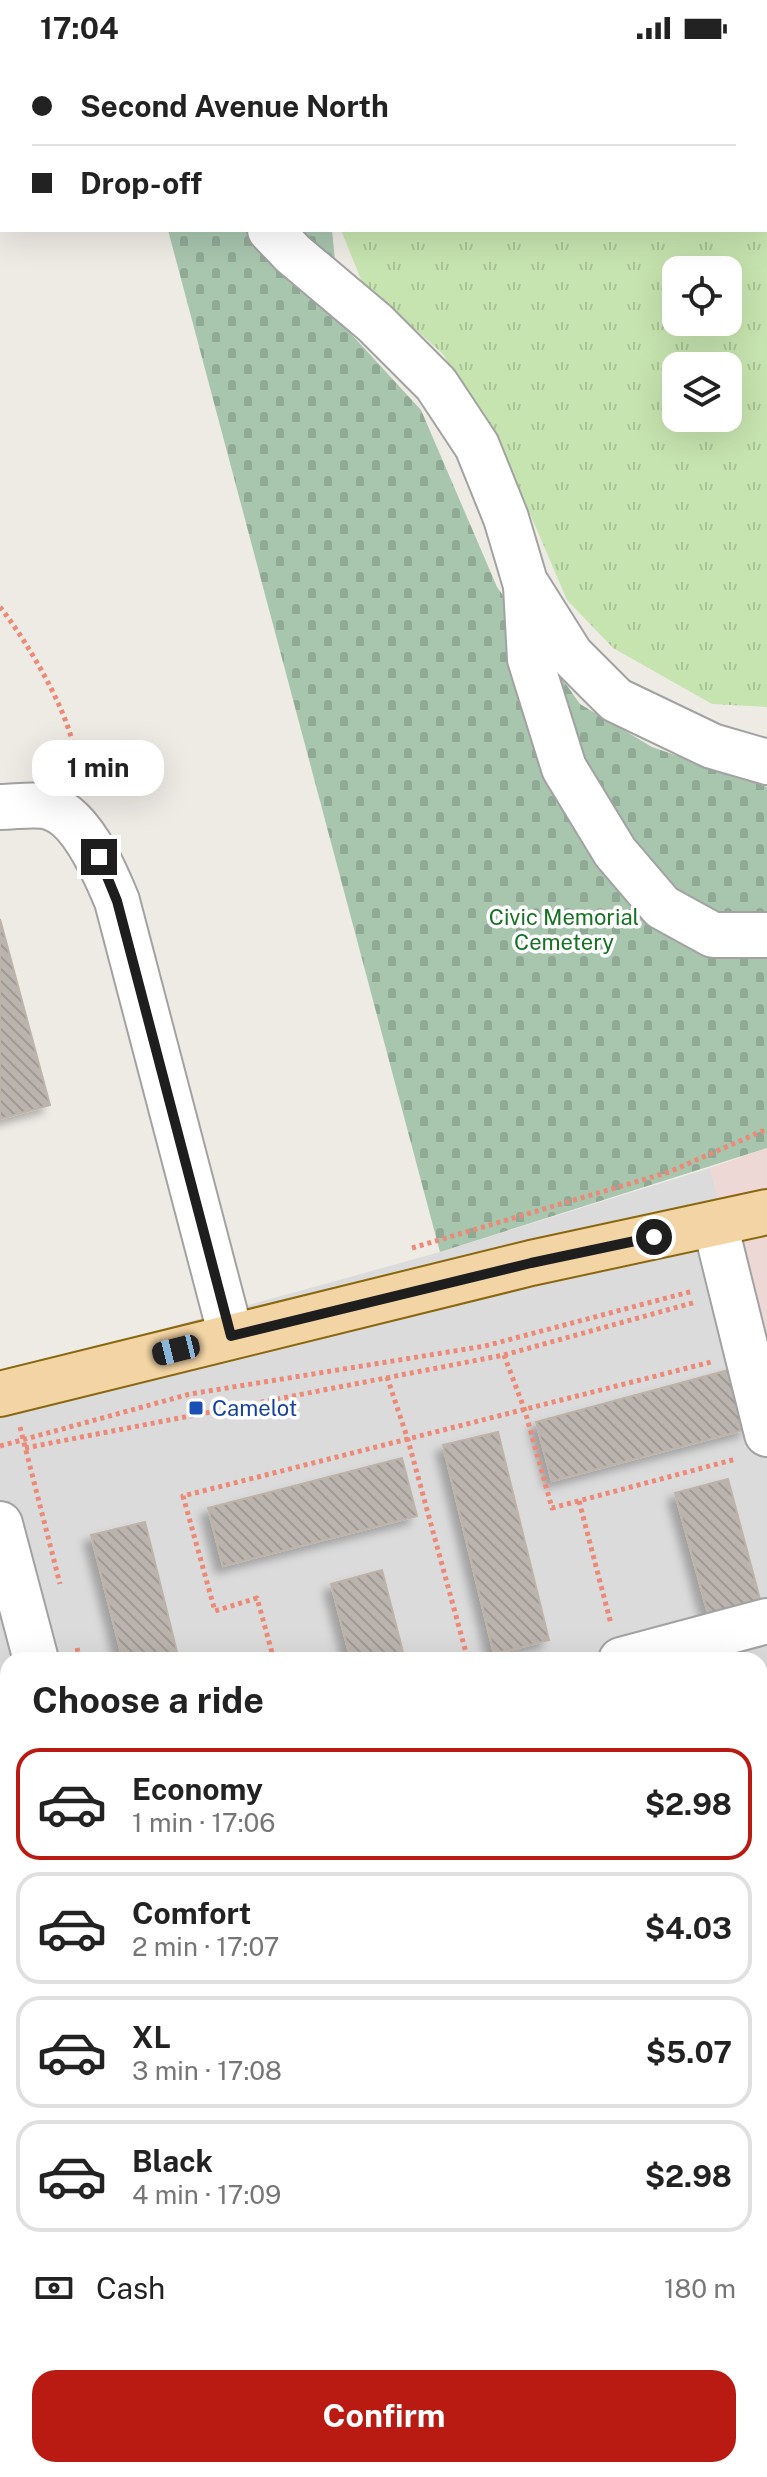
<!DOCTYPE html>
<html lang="en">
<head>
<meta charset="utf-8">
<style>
  body { margin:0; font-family:"Public Sans",sans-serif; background:#f6f6f6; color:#222; height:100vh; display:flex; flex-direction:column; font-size:30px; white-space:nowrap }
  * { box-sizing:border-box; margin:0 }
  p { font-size:26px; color:#767676 }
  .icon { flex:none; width:44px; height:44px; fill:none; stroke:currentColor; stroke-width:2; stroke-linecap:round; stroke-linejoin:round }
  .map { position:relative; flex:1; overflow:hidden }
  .panel { position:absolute; left:0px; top:1596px; width:768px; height:826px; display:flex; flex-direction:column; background:#fff; border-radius:24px 24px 0 0; box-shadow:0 8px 32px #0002 }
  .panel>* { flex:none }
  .hud { position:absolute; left:0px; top:0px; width:768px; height:176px; box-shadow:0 8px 32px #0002; display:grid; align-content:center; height:176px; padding:0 32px; background:#fff }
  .controls { position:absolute; left:662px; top:200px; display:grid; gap:16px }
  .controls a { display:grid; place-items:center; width:80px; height:80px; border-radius:16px; background:#fff; box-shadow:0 8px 32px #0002; font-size:40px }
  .end { position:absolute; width:36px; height:36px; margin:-18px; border:10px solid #1e1e1e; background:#fff; box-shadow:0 0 0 4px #fff }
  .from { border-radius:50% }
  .bubble { position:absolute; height:56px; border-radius:24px; background:#fff; box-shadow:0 8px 32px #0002; font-size:26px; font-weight:700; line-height:56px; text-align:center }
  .car { position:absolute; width:24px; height:48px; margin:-24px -12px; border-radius:10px; box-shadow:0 0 6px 2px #0007; background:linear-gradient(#222 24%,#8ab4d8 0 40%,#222 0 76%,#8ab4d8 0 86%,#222 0) }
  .hud b { display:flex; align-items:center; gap:28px; height:76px; font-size:30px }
  .hud b+b { border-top:2px solid #e0e0e0 }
  .hud i { width:20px; height:20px; background:#222 }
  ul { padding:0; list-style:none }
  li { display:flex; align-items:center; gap:24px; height:112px; margin:0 16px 12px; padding:0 16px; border:4px solid #e0e0e0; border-radius:24px }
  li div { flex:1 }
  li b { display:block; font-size:30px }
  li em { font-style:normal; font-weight:700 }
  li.active { border-color:#b91a12 }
  li>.icon { width:72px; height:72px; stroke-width:1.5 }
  h2 { padding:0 32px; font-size:36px; line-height:96px }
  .pay { display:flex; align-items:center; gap:20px; height:88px; padding:0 32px; font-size:30px }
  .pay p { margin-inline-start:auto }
  .primary-button { display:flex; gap:16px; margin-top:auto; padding:16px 32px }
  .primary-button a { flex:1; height:92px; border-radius:24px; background:#b91a12; color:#fff; font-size:32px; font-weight:700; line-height:92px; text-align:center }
  .status { display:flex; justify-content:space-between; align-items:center; height:56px; padding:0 40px; background:#fff; direction:ltr }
  .status svg { height:22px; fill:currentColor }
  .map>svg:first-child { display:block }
</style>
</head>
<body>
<div class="status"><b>17:04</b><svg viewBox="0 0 49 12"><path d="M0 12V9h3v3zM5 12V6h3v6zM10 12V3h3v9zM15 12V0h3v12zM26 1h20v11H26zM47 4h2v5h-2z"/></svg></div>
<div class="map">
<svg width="767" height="2421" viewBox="0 0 767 2421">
  <defs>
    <pattern id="grass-tufts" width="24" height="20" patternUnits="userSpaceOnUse" patternTransform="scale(2)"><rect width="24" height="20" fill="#c6e4af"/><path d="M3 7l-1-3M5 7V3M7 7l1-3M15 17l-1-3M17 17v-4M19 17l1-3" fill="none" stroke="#aac396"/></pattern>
    <pattern id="cemetery-stones" width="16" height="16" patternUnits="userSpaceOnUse" patternTransform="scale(2)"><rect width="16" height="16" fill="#a8c5ae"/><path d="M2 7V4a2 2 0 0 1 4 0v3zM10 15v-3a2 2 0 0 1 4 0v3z" fill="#90a995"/></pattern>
    <pattern id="building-back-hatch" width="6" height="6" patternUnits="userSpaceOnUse" patternTransform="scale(2)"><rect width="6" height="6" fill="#bbb4ae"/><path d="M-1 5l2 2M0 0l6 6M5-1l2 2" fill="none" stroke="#a09a95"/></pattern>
    <filter id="shadow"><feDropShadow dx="-7" dy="7" stdDeviation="4" flood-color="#0004"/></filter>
  </defs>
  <rect width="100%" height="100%" fill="#eeebe5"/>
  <path fill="#dcdbdb" d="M 710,1112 L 767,1323 L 767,2421 L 19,2421 L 17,2414 L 760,2414 L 760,1604 L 8,1604 L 8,2382 L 0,2352 L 0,1318 L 440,1196 Z"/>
  <path fill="#edd8d5" d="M 767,1092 L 767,1323 L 710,1112 Z"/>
  <path fill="url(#grass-tufts)" fill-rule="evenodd" d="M 329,0 L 767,0 L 767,651 L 712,648 L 613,592 L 567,544 L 510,411 L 443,298 L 362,226 L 341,174 L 766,174 L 766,2 L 329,2 ZM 676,214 L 728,214 L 728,266 L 676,266 ZM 676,310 L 728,310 L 728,362 L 676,362 Z"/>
  <path fill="url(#cemetery-stones)" d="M 168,174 L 332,174 L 341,267 L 421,354 L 497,531 L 580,648 L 652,691 L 767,731 L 767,1092 L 440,1196 Z"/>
  <g fill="url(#building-back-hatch)" stroke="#beb3a9" stroke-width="2" filter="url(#shadow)">
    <path d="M 0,863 L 50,1049 L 0,1063 Z"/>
    <path d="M 732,1313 L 747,1373 L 552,1425 L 536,1366 Z"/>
    <path d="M 498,1376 L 549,1584 L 494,1598 L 443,1389 Z"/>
    <path d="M 402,1402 L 417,1460 L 223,1510 L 208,1452 Z"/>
    <path d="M 728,1423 L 761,1547 L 709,1561 L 675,1437 Z"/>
    <path d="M 145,1466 L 179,1604 L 123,1604 L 91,1479 Z"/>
    <path d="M 382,1514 L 405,1604 L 351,1604 L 331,1528 Z"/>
    <path d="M 760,1706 L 767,1734 L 767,1762 L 760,1764 Z"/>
    <path d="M 0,1849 L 8,1876 L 8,1911 L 0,1913 Z"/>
    <path d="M 8,1930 L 8,1995 L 0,1997 L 0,1932 Z"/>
    <path d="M 767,1934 L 767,1984 L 760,1986 L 760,1936 Z"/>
    <path d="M 8,2027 L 8,2083 L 0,2084 L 0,2029 Z"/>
    <path d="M 8,2104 L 8,2153 L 0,2141 L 0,2109 Z"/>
    <path d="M 767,2117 L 767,2184 L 760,2186 L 760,2118 Z"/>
    <path d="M 643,2414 L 700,2414 L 702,2421 L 645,2421 Z"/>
  </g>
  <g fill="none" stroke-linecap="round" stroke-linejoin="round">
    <g stroke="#a2a2a2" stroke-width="48">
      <g id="minor">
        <path d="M 168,0 L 169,2"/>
        <path d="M 295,0 L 295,2"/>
        <path d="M 270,174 L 293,198 L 375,267 L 436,328 L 477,390 L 506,462 L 525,526 L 571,599 L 616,644 L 712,690 L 767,706"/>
        <path d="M 526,530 L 530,603 L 564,712 L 615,796 L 662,851 L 713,879 L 767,879"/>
        <path d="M 0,751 C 14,751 30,748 44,750 C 80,755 105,816 117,845 L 231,1280"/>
        <path d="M 715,1168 L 767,1378"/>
        <path d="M 0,1468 L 36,1604"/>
        <path d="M 621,1604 L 767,1565"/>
        <path d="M 760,1833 L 767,1831"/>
        <path d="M 760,2280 L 767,2278"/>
        <path d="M 562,2414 L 564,2421"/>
        <path d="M 234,2421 L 261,2414"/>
      </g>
    </g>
    <g stroke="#8a670e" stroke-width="48">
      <path id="major" d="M 0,1338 L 531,1207 L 767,1156"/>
    </g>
    <g stroke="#ed8977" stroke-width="5" stroke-dasharray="4 4" stroke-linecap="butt">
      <path d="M 0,551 C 27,585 85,679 75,721"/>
      <path d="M 412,1192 L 669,1116 L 767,1073"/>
      <path d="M 504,1299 L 525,1355 L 552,1452 L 736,1403"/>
      <path d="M 387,1321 L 408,1384 L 468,1604"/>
      <path d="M 20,1371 L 60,1528"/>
      <path d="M 0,1390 L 190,1338 L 485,1290 L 693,1235"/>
      <path d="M 25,1392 L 504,1299 L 696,1246"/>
      <path d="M 579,1445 L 611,1568"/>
      <path d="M 77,1592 L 80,1604"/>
      <path d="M 274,1604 L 257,1542 L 215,1555 L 183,1440 L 711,1306"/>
      <path d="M 0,1644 L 8,1675"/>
      <path d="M 760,1877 L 767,1875"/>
    </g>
    <use href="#minor" stroke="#fff" stroke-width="44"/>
    <use href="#major" stroke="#f3d5a5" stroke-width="44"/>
  </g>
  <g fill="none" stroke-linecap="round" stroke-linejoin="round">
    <path stroke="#1e1e1e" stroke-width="10" d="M 99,801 L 117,845 L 231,1280 L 531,1207 L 654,1181"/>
  </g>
  <rect fill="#1a4fb4" stroke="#fff" stroke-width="3" x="188" y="1344" width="16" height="16" rx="4"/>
  <g text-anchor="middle" stroke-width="7" stroke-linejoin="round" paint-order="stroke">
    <g font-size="22" fill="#167222" stroke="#fff">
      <text x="564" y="869">Civic Memorial<tspan x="564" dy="25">Cemetery</tspan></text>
    </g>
    <g font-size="22" fill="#164399" stroke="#fff" text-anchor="start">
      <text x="212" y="1360">Camelot</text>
    </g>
  </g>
</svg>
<div class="controls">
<a><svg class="icon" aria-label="locate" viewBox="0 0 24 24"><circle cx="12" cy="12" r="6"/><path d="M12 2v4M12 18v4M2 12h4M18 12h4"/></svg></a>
<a><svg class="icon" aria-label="layers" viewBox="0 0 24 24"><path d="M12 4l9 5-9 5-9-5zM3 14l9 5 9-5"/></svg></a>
</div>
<i class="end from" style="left:654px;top:1181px"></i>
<i class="end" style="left:99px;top:801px"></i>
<div class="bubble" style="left:32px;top:684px;width:132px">1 min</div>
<i class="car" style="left:176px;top:1294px;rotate:256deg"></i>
<div class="hud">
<b><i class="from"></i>Second Avenue North</b>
<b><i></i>Drop-off</b>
</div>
<section class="panel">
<h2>Choose a ride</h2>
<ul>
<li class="active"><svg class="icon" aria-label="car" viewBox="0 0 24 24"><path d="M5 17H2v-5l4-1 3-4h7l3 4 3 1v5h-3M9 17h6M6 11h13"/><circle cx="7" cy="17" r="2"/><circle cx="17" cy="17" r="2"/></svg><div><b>Economy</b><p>1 min · 17:06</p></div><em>$2.98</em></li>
<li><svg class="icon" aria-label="car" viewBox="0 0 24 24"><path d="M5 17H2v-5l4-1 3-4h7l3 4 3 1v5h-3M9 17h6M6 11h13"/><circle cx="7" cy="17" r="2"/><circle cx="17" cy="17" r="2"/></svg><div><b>Comfort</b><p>2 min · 17:07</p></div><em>$4.03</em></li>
<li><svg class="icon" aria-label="car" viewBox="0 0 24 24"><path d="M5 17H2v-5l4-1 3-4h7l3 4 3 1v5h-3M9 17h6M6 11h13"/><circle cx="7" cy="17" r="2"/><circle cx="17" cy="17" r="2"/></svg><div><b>XL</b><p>3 min · 17:08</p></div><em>$5.07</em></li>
<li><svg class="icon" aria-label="car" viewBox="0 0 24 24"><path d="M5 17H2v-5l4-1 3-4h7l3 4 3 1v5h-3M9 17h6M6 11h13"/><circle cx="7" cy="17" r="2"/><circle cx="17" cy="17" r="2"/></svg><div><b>Black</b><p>4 min · 17:09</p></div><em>$2.98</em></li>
</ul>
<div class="pay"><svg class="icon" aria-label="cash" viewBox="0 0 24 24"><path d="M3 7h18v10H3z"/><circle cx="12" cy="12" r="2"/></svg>Cash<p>180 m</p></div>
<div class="primary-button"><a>Confirm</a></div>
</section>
</div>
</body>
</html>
